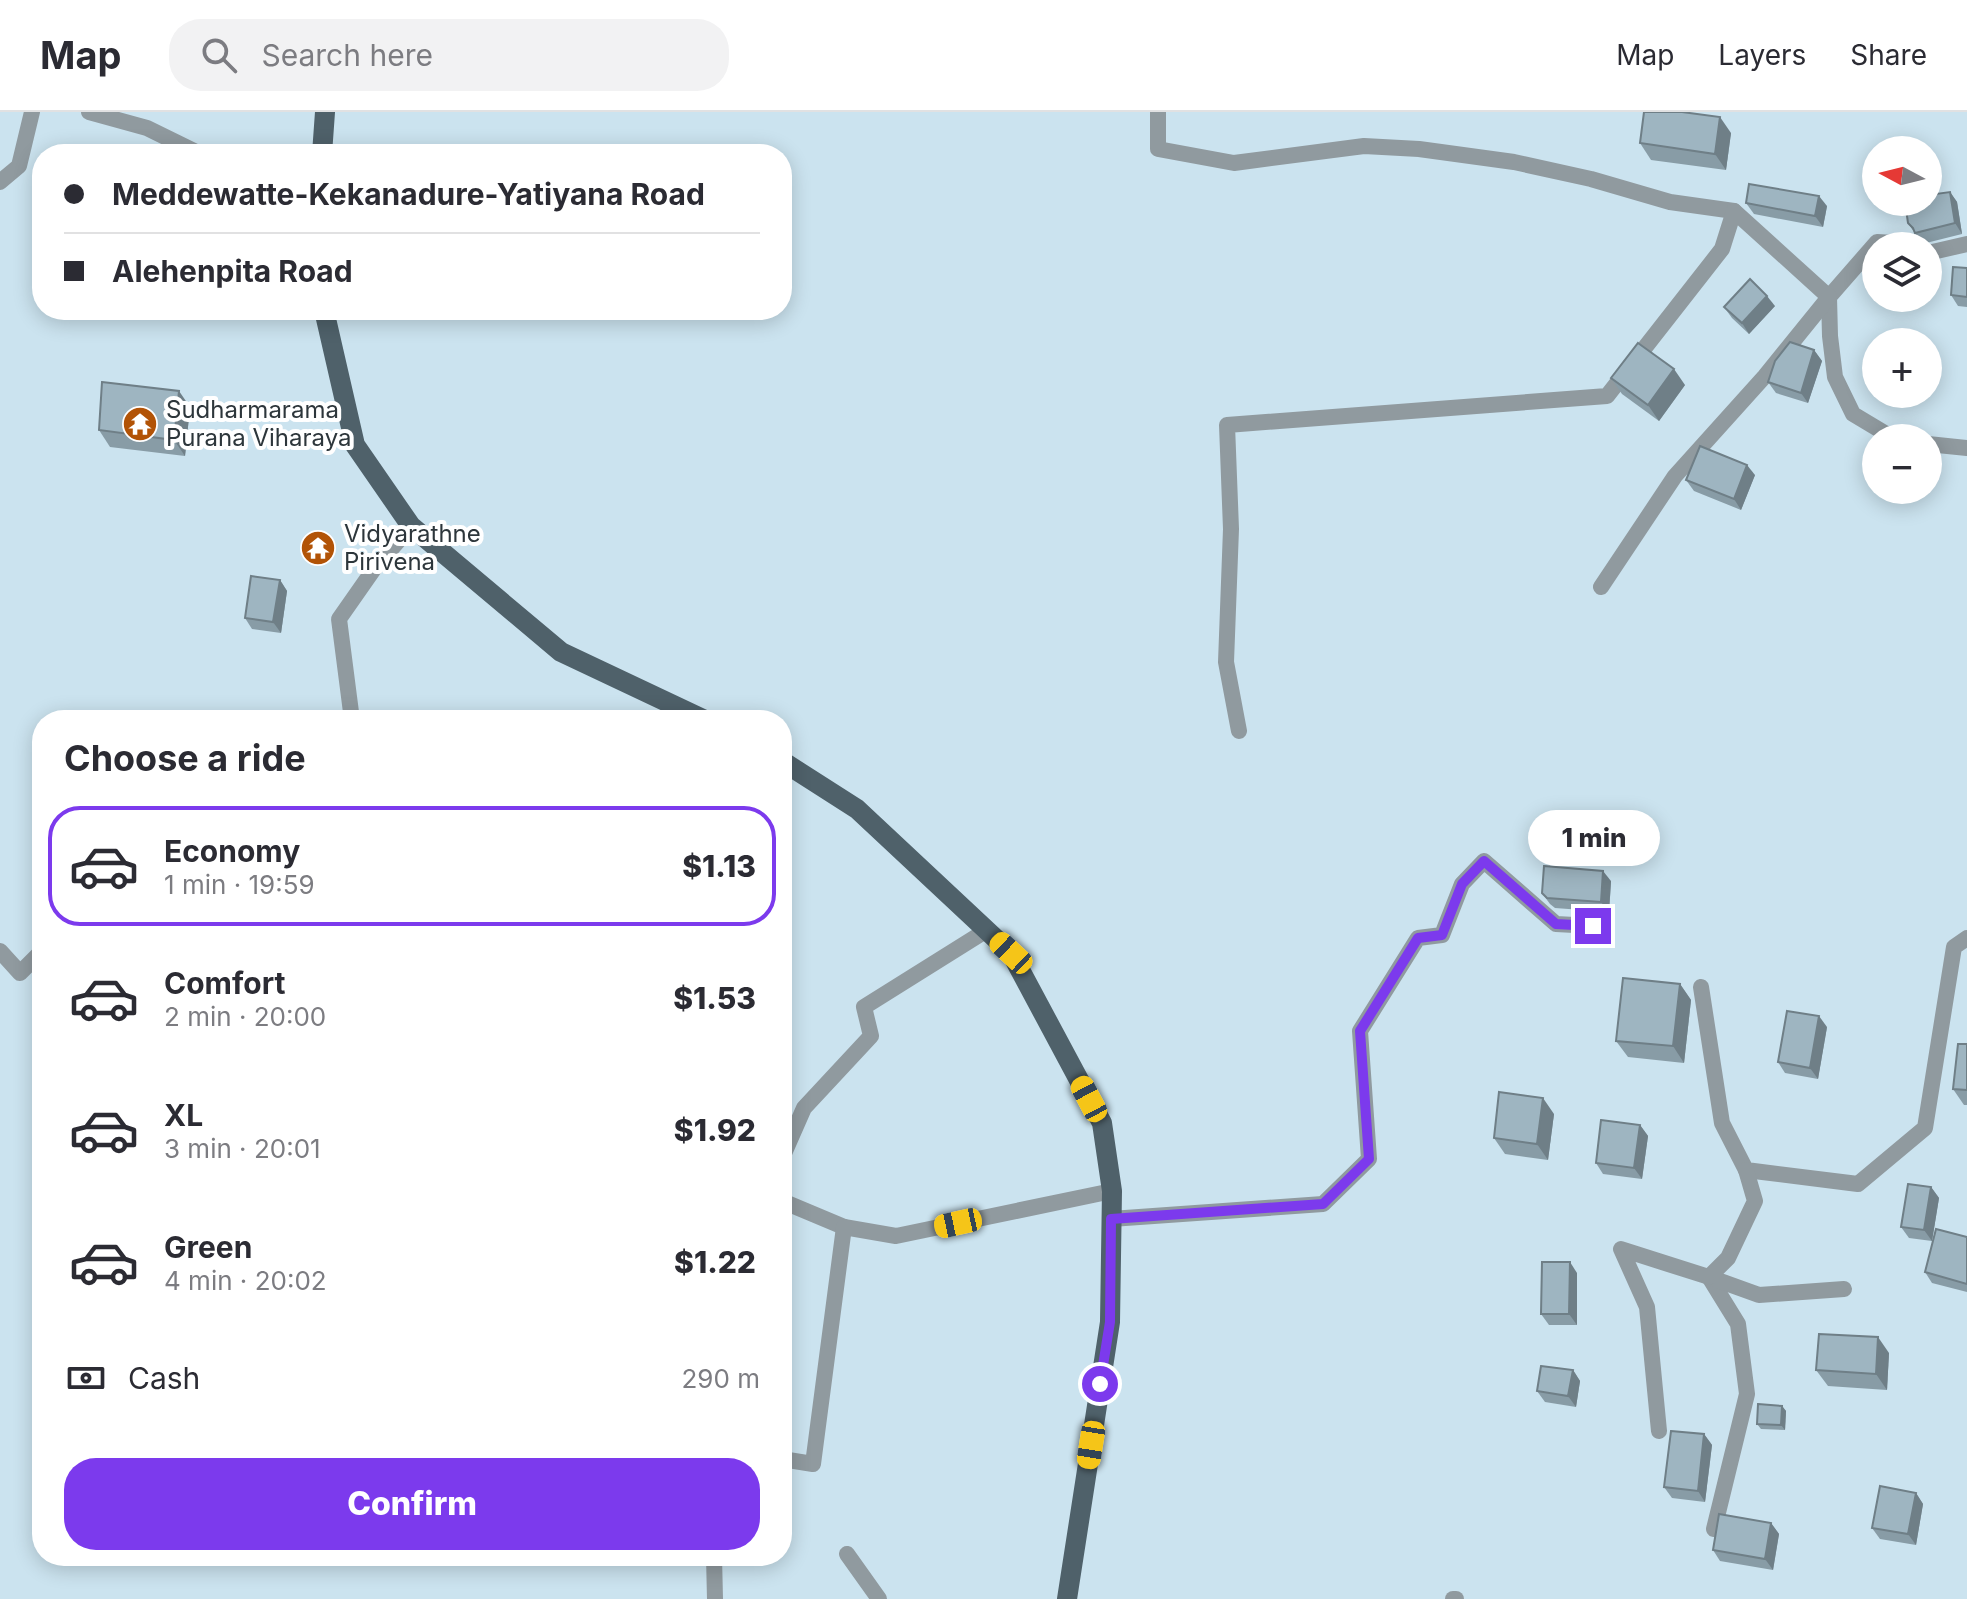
<!DOCTYPE html>
<html lang="en">
<head>
<meta charset="utf-8">
<style>
  body { margin:0; font-family:Inter,sans-serif; background:#f2f2f3; color:#2b2b33; height:100vh; display:flex; flex-direction:column; font-size:30px; white-space:nowrap }
  * { box-sizing:border-box; margin:0 }
  p { font-size:26px; color:#7c7c81 }
  .icon { flex:none; width:44px; height:44px; fill:none; stroke:currentColor; stroke-width:2; stroke-linecap:round; stroke-linejoin:round }
  .map { position:relative; flex:1; overflow:hidden }
  .sheet { position:absolute; left:32px; top:598px; width:760px; height:856px; display:flex; flex-direction:column; background:#fff; border-radius:32px; box-shadow:0 4px 20px #0003 }
  .sheet>* { flex:none }
  .hud { position:absolute; left:32px; top:32px; width:760px; height:176px; border-radius:32px; box-shadow:0 4px 20px #0003; display:grid; align-content:center; height:176px; padding:0 32px; background:#fff }
  .needle { width:52px; rotate:277deg }
  .controls { position:absolute; left:1862px; top:24px; display:grid; gap:16px }
  .controls a { display:grid; place-items:center; width:80px; height:80px; border-radius:50%; background:#fff; box-shadow:0 4px 20px #0003; font-size:40px }
  .end { position:absolute; width:36px; height:36px; margin:-18px; border:10px solid #7c3aed; background:#fff; box-shadow:0 0 0 4px #fff }
  .from { border-radius:50% }
  .bubble { position:absolute; height:56px; border-radius:28px; background:#fff; box-shadow:0 4px 20px #0003; font-size:26px; font-weight:800; line-height:56px; text-align:center }
  .car { position:absolute; width:24px; height:48px; margin:-24px -12px; border-radius:10px; box-shadow:0 0 6px 2px #0007; background:linear-gradient(#f5c518 24%,#345 0 40%,#f5c518 0 76%,#345 0 86%,#f5c518 0) }
  .hud b { display:flex; align-items:center; gap:28px; height:76px; font-size:30px }
  .hud b+b { border-top:2px solid #e1e1e2 }
  .hud i { width:20px; height:20px; background:#2b2b33 }
  ul { padding:0; list-style:none }
  li { display:flex; align-items:center; gap:24px; height:120px; margin:0 16px 12px; padding:0 16px; border:4px solid transparent; border-radius:32px }
  li div { flex:1 }
  li b { display:block; font-size:30px }
  li em { font-style:normal; font-weight:800 }
  li.active { border-color:#7c3aed }
  li>.icon { width:72px; height:72px; stroke-width:1.5 }
  h2 { padding:0 32px; font-size:36px; line-height:96px }
  .pay { display:flex; align-items:center; gap:20px; height:88px; padding:0 32px; font-size:30px }
  .pay p { margin-inline-start:auto }
  .primary-button { display:flex; gap:16px; margin-top:auto; padding:16px 32px }
  .primary-button a { flex:1; height:92px; border-radius:32px; background:#7c3aed; color:#fff; font-size:32px; font-weight:800; line-height:92px; text-align:center }
  header { display:flex; align-items:center; gap:48px; box-sizing:border-box; height:112px; padding:0 40px; background:#fff; border-bottom:2px solid #e1e1e2 }
  header strong { font-size:38px }
  nav { display:flex; gap:44px; margin-inline-start:auto; font-size:28px }
  .search { width:560px; height:72px; background:#f2f2f3; display:flex; align-items:center; gap:20px; box-sizing:border-box; padding:0 28px; border-radius:32px; color:#7c7c81; font-size:30px }
  .map>svg:first-child { display:block }
</style>
</head>
<body>
<header>
<strong>Map</strong>
<div class="search"><svg class="icon" aria-label="search" viewBox="0 0 24 24"><circle cx="10" cy="10" r="6"/><path d="M15 15l6 6"/></svg>Search here</div>
<nav><a>Map</a><a>Layers</a><a>Share</a></nav>
</header>
<div class="map">
<svg width="1967" height="1487" viewBox="0 0 1967 1487">
  <rect width="100%" height="100%" fill="#cbe3ef"/>
  <g fill="none" stroke-linecap="round" stroke-linejoin="round">
    <g stroke="#909a9f" stroke-width="16">
      <path d="M 89,0 L 147,16 L 200,42"/>
      <path d="M 1158,0 L 1158,37 L 1234,51 L 1364,34 L 1419,37 L 1514,50 L 1591,67 L 1670,90 L 1734,99"/>
      <path d="M 0,70 L 19,54 L 32,0"/>
      <path d="M 1928,141 L 1967,132"/>
      <path d="M 1902,326 L 1888,323 L 1853,302 L 1835,265 L 1830,224 L 1829,185 L 1877,130 L 1911,132 L 1912,134"/>
      <path d="M 1928,332 L 1967,336"/>
      <path d="M 352,608 L 339,507 L 374,457 L 411,414"/>
      <path d="M 1239,619 L 1226,550 L 1231,417 L 1227,313 L 1607,284 L 1722,137 L 1734,99 L 1829,185 L 1765,264 L 1675,364 L 1601,475"/>
      <path d="M 0,839 L 20,861 L 42,839"/>
      <path d="M 1701,875 L 1722,1011 L 1746,1058 L 1858,1072 L 1925,1016 L 1954,835 L 1967,826"/>
      <path d="M 782,1046 L 804,996 L 871,924 L 864,895 L 987,818"/>
      <path d="M 782,1089 L 844,1115"/>
      <path d="M 1111,1107 L 1323,1092 L 1369,1047 L 1360,919 L 1418,826 L 1442,823 L 1462,772 L 1484,749 L 1556,812 L 1593,814"/>
      <path d="M 1709,1165 L 1738,1212 L 1747,1282 L 1714,1417"/>
      <path d="M 1709,1165 L 1759,1183 L 1844,1177"/>
      <path d="M 1659,1319 L 1647,1195 L 1621,1137 L 1709,1165 L 1728,1146 L 1755,1089 L 1746,1058"/>
      <path d="M 782,1347 L 813,1352 L 844,1115 L 896,1124 L 1112,1079"/>
      <path d="M 847,1442 L 879,1487"/>
      <path d="M 714,1444 L 715,1487"/>
      <path d="M 1453,1487 L 1456,1487"/>
    </g>
    <g stroke="#4f616a" stroke-width="20">
      <path d="M 322,42 L 325,0"/>
      <path d="M 324,198 L 355,333 L 411,414 L 561,540 L 705,608"/>
      <path d="M 782,649 L 857,697 L 1011,841 L 1102,1011 L 1112,1079 L 1110,1210 L 1067,1487"/>
    </g>
  </g>
  <g fill="#889ca6">
    <path d="M 1731,21 L 1726,58 L 1651,48 L 1640,31 Z"/>
    <path d="M 1950,80 L 1957,90 L 1962,122 L 1922,132 L 1908,111 Z"/>
    <path d="M 1746,91 L 1827,94 L 1823,115 L 1754,102 Z"/>
    <path d="M 1967,156 L 1967,195 L 1958,194 L 1951,183 Z"/>
    <path d="M 1775,194 L 1749,222 L 1732,206 L 1724,195 Z"/>
    <path d="M 1814,238 L 1822,249 L 1808,291 L 1776,281 L 1768,270 Z"/>
    <path d="M 1611,266 L 1685,273 L 1659,309 L 1622,282 Z"/>
    <path d="M 190,295 L 185,344 L 110,335 L 99,318 Z"/>
    <path d="M 1755,363 L 1741,398 L 1694,379 L 1686,368 Z"/>
    <path d="M 280,468 L 287,479 L 281,521 L 252,517 L 245,506 Z"/>
    <path d="M 1611,769 L 1609,800 L 1555,796 L 1550,792 L 1542,781 Z"/>
    <path d="M 1680,872 L 1691,888 L 1684,951 L 1628,945 L 1616,929 Z"/>
    <path d="M 1827,915 L 1818,967 L 1785,961 L 1778,950 Z"/>
    <path d="M 1967,932 L 1967,993 L 1964,993 L 1953,977 Z"/>
    <path d="M 1554,1002 L 1548,1048 L 1505,1042 L 1494,1026 Z"/>
    <path d="M 1640,1013 L 1648,1024 L 1642,1067 L 1603,1062 L 1596,1051 Z"/>
    <path d="M 1931,1075 L 1939,1086 L 1932,1129 L 1909,1126 L 1901,1115 Z"/>
    <path d="M 1967,1125 L 1967,1180 L 1932,1171 L 1925,1160 Z"/>
    <path d="M 1577,1161 L 1577,1213 L 1549,1213 L 1541,1202 Z"/>
    <path d="M 1889,1241 L 1887,1278 L 1828,1274 L 1816,1258 Z"/>
    <path d="M 1573,1258 L 1580,1269 L 1576,1295 L 1545,1290 L 1537,1279 Z"/>
    <path d="M 1782,1294 L 1786,1299 L 1785,1318 L 1761,1317 L 1757,1312 Z"/>
    <path d="M 1704,1322 L 1712,1333 L 1705,1390 L 1672,1386 L 1664,1375 Z"/>
    <path d="M 1916,1381 L 1923,1392 L 1916,1433 L 1880,1427 L 1872,1416 Z"/>
    <path d="M 1771,1411 L 1779,1422 L 1773,1458 L 1720,1449 L 1713,1438 Z"/>
  </g>
  <g fill="#6f7f87">
    <path d="M 1720,5 L 1731,21 L 1726,58 L 1715,42 Z"/>
    <path d="M 1950,80 L 1957,90 L 1962,122 L 1955,111 Z"/>
    <path d="M 1819,84 L 1827,94 L 1823,115 L 1815,104 Z"/>
    <path d="M 1767,184 L 1775,194 L 1749,222 L 1742,211 Z"/>
    <path d="M 1814,238 L 1822,249 L 1808,291 L 1801,281 Z"/>
    <path d="M 1674,257 L 1685,273 L 1659,309 L 1648,293 Z"/>
    <path d="M 179,279 L 190,295 L 185,344 L 174,328 Z"/>
    <path d="M 1747,353 L 1755,363 L 1741,398 L 1734,387 Z"/>
    <path d="M 280,468 L 287,479 L 281,521 L 273,510 Z"/>
    <path d="M 1603,759 L 1611,769 L 1609,800 L 1601,790 Z"/>
    <path d="M 1680,872 L 1691,888 L 1684,951 L 1673,934 Z"/>
    <path d="M 1819,904 L 1827,915 L 1818,967 L 1810,956 Z"/>
    <path d="M 1543,986 L 1554,1002 L 1548,1048 L 1537,1032 Z"/>
    <path d="M 1640,1013 L 1648,1024 L 1642,1067 L 1634,1056 Z"/>
    <path d="M 1931,1075 L 1939,1086 L 1932,1129 L 1924,1118 Z"/>
    <path d="M 1570,1150 L 1577,1161 L 1577,1213 L 1569,1202 Z"/>
    <path d="M 1878,1225 L 1889,1241 L 1887,1278 L 1876,1262 Z"/>
    <path d="M 1573,1258 L 1580,1269 L 1576,1295 L 1568,1284 Z"/>
    <path d="M 1782,1294 L 1786,1299 L 1785,1318 L 1781,1313 Z"/>
    <path d="M 1704,1322 L 1712,1333 L 1705,1390 L 1698,1379 Z"/>
    <path d="M 1916,1381 L 1923,1392 L 1916,1433 L 1908,1422 Z"/>
    <path d="M 1771,1411 L 1779,1422 L 1773,1458 L 1765,1447 Z"/>
  </g>
  <g fill="#9eb5c1" stroke="#6f7f87" stroke-width="2">
    <path d="M 1644,0 L 1682,0 L 1720,5 L 1715,42 L 1640,31 Z"/>
    <path d="M 1749,72 L 1819,84 L 1815,104 L 1746,91 Z"/>
    <path d="M 1950,80 L 1955,111 L 1915,121 L 1913,116 L 1908,111 L 1905,90 L 1928,90 L 1928,83 Z"/>
    <path d="M 1876,131 L 1896,132 L 1896,134 L 1876,134 L 1876,153 L 1873,152 Z"/>
    <path d="M 1953,155 L 1967,156 L 1967,185 L 1951,183 Z"/>
    <path d="M 1750,167 L 1767,184 L 1742,211 L 1724,195 Z"/>
    <path d="M 1790,230 L 1814,238 L 1801,281 L 1768,270 L 1775,249 Z"/>
    <path d="M 1638,231 L 1674,257 L 1648,293 L 1611,266 Z"/>
    <path d="M 102,270 L 179,279 L 174,328 L 99,318 Z"/>
    <path d="M 1700,334 L 1747,353 L 1734,387 L 1686,368 Z"/>
    <path d="M 251,464 L 280,468 L 273,510 L 245,506 Z"/>
    <path d="M 1544,754 L 1603,759 L 1601,790 L 1547,786 L 1542,781 Z"/>
    <path d="M 1623,866 L 1680,872 L 1673,934 L 1616,929 Z"/>
    <path d="M 1787,899 L 1819,904 L 1810,956 L 1778,950 Z"/>
    <path d="M 1958,932 L 1967,932 L 1967,978 L 1953,977 Z"/>
    <path d="M 1499,980 L 1543,986 L 1537,1032 L 1494,1026 Z"/>
    <path d="M 1601,1008 L 1640,1013 L 1634,1056 L 1596,1051 Z"/>
    <path d="M 1908,1072 L 1931,1075 L 1924,1118 L 1901,1115 Z"/>
    <path d="M 1936,1117 L 1967,1125 L 1967,1172 L 1925,1160 Z"/>
    <path d="M 1542,1150 L 1570,1150 L 1569,1202 L 1541,1202 Z"/>
    <path d="M 1819,1222 L 1878,1225 L 1876,1262 L 1816,1258 Z"/>
    <path d="M 1541,1254 L 1573,1258 L 1568,1284 L 1537,1279 Z"/>
    <path d="M 1758,1292 L 1782,1294 L 1781,1313 L 1757,1312 Z"/>
    <path d="M 1671,1319 L 1704,1322 L 1698,1379 L 1664,1375 Z"/>
    <path d="M 1880,1374 L 1916,1381 L 1908,1422 L 1872,1416 Z"/>
    <path d="M 1719,1402 L 1771,1411 L 1765,1447 L 1713,1438 Z"/>
  </g>
  <g fill="none" stroke-linecap="round" stroke-linejoin="round">
    <path stroke="#7c3aed" stroke-width="10" d="M 1100,1272 L 1110,1210 L 1111,1107 L 1323,1092 L 1369,1047 L 1360,919 L 1418,826 L 1442,823 L 1462,772 L 1484,749 L 1556,812 L 1593,814"/>
  </g>
  <defs>
    <g id="temple-disc" transform="scale(1.8)"><circle r="9.5" fill="#b25306" stroke="#fff"/><path d="M0-6L5-2H3V0L6.5 2.5H4V6H1.5V3h-3V6H-4V2.5H-6.5L-3 0V-2H-5Z" fill="#fff"/></g>
  </defs>
  <g fill-rule="evenodd">
    <use href="#temple-disc" x="140" y="312"/>
    <use href="#temple-disc" x="318" y="436"/>
  </g>
  <g text-anchor="middle" stroke-width="8" stroke-linejoin="round" paint-order="stroke">
    <g font-size="24" fill="#2d363b" stroke="#fff" text-anchor="start">
      <text x="166" y="306">Sudharmarama<tspan x="166" dy="28">Purana Viharaya</tspan></text>
      <text x="344" y="430">Vidyarathne<tspan x="344" dy="28">Pirivena</tspan></text>
    </g>
  </g>
</svg>
<div class="controls">
<a><svg class="needle" viewBox="-14 -14 28 28"><path d="M0-13l5 13h-10z" fill="#e53935"/><path d="M0 13l5-13h-10z" fill="#7c7c81"/></svg></a>
<a><svg class="icon" aria-label="layers" viewBox="0 0 24 24"><path d="M12 4l9 5-9 5-9-5zM3 14l9 5 9-5"/></svg></a>
<a>+</a>
<a>−</a>
</div>
<i class="end from" style="left:1100px;top:1272px"></i>
<i class="end" style="left:1593px;top:814px"></i>
<div class="bubble" style="left:1528px;top:698px;width:132px">1 min</div>
<i class="car" style="left:1011px;top:841px;rotate:313deg"></i>
<i class="car" style="left:1089px;top:987px;rotate:332deg"></i>
<i class="car" style="left:958px;top:1111px;rotate:258deg"></i>
<i class="car" style="left:1091px;top:1333px;rotate:189deg"></i>
<div class="hud">
<b><i class="from"></i>Meddewatte-Kekanadure-Yatiyana Road</b>
<b><i></i>Alehenpita Road</b>
</div>
<section class="sheet">
<h2>Choose a ride</h2>
<ul>
<li class="active"><svg class="icon" aria-label="car" viewBox="0 0 24 24"><path d="M5 17H2v-5l4-1 3-4h7l3 4 3 1v5h-3M9 17h6M6 11h13"/><circle cx="7" cy="17" r="2"/><circle cx="17" cy="17" r="2"/></svg><div><b>Economy</b><p>1 min · 19:59</p></div><em>$1.13</em></li>
<li><svg class="icon" aria-label="car" viewBox="0 0 24 24"><path d="M5 17H2v-5l4-1 3-4h7l3 4 3 1v5h-3M9 17h6M6 11h13"/><circle cx="7" cy="17" r="2"/><circle cx="17" cy="17" r="2"/></svg><div><b>Comfort</b><p>2 min · 20:00</p></div><em>$1.53</em></li>
<li><svg class="icon" aria-label="car" viewBox="0 0 24 24"><path d="M5 17H2v-5l4-1 3-4h7l3 4 3 1v5h-3M9 17h6M6 11h13"/><circle cx="7" cy="17" r="2"/><circle cx="17" cy="17" r="2"/></svg><div><b>XL</b><p>3 min · 20:01</p></div><em>$1.92</em></li>
<li><svg class="icon" aria-label="car" viewBox="0 0 24 24"><path d="M5 17H2v-5l4-1 3-4h7l3 4 3 1v5h-3M9 17h6M6 11h13"/><circle cx="7" cy="17" r="2"/><circle cx="17" cy="17" r="2"/></svg><div><b>Green</b><p>4 min · 20:02</p></div><em>$1.22</em></li>
</ul>
<div class="pay"><svg class="icon" aria-label="cash" viewBox="0 0 24 24"><path d="M3 7h18v10H3z"/><circle cx="12" cy="12" r="2"/></svg>Cash<p>290 m</p></div>
<div class="primary-button"><a>Confirm</a></div>
</section>
</div>
</body>
</html>
